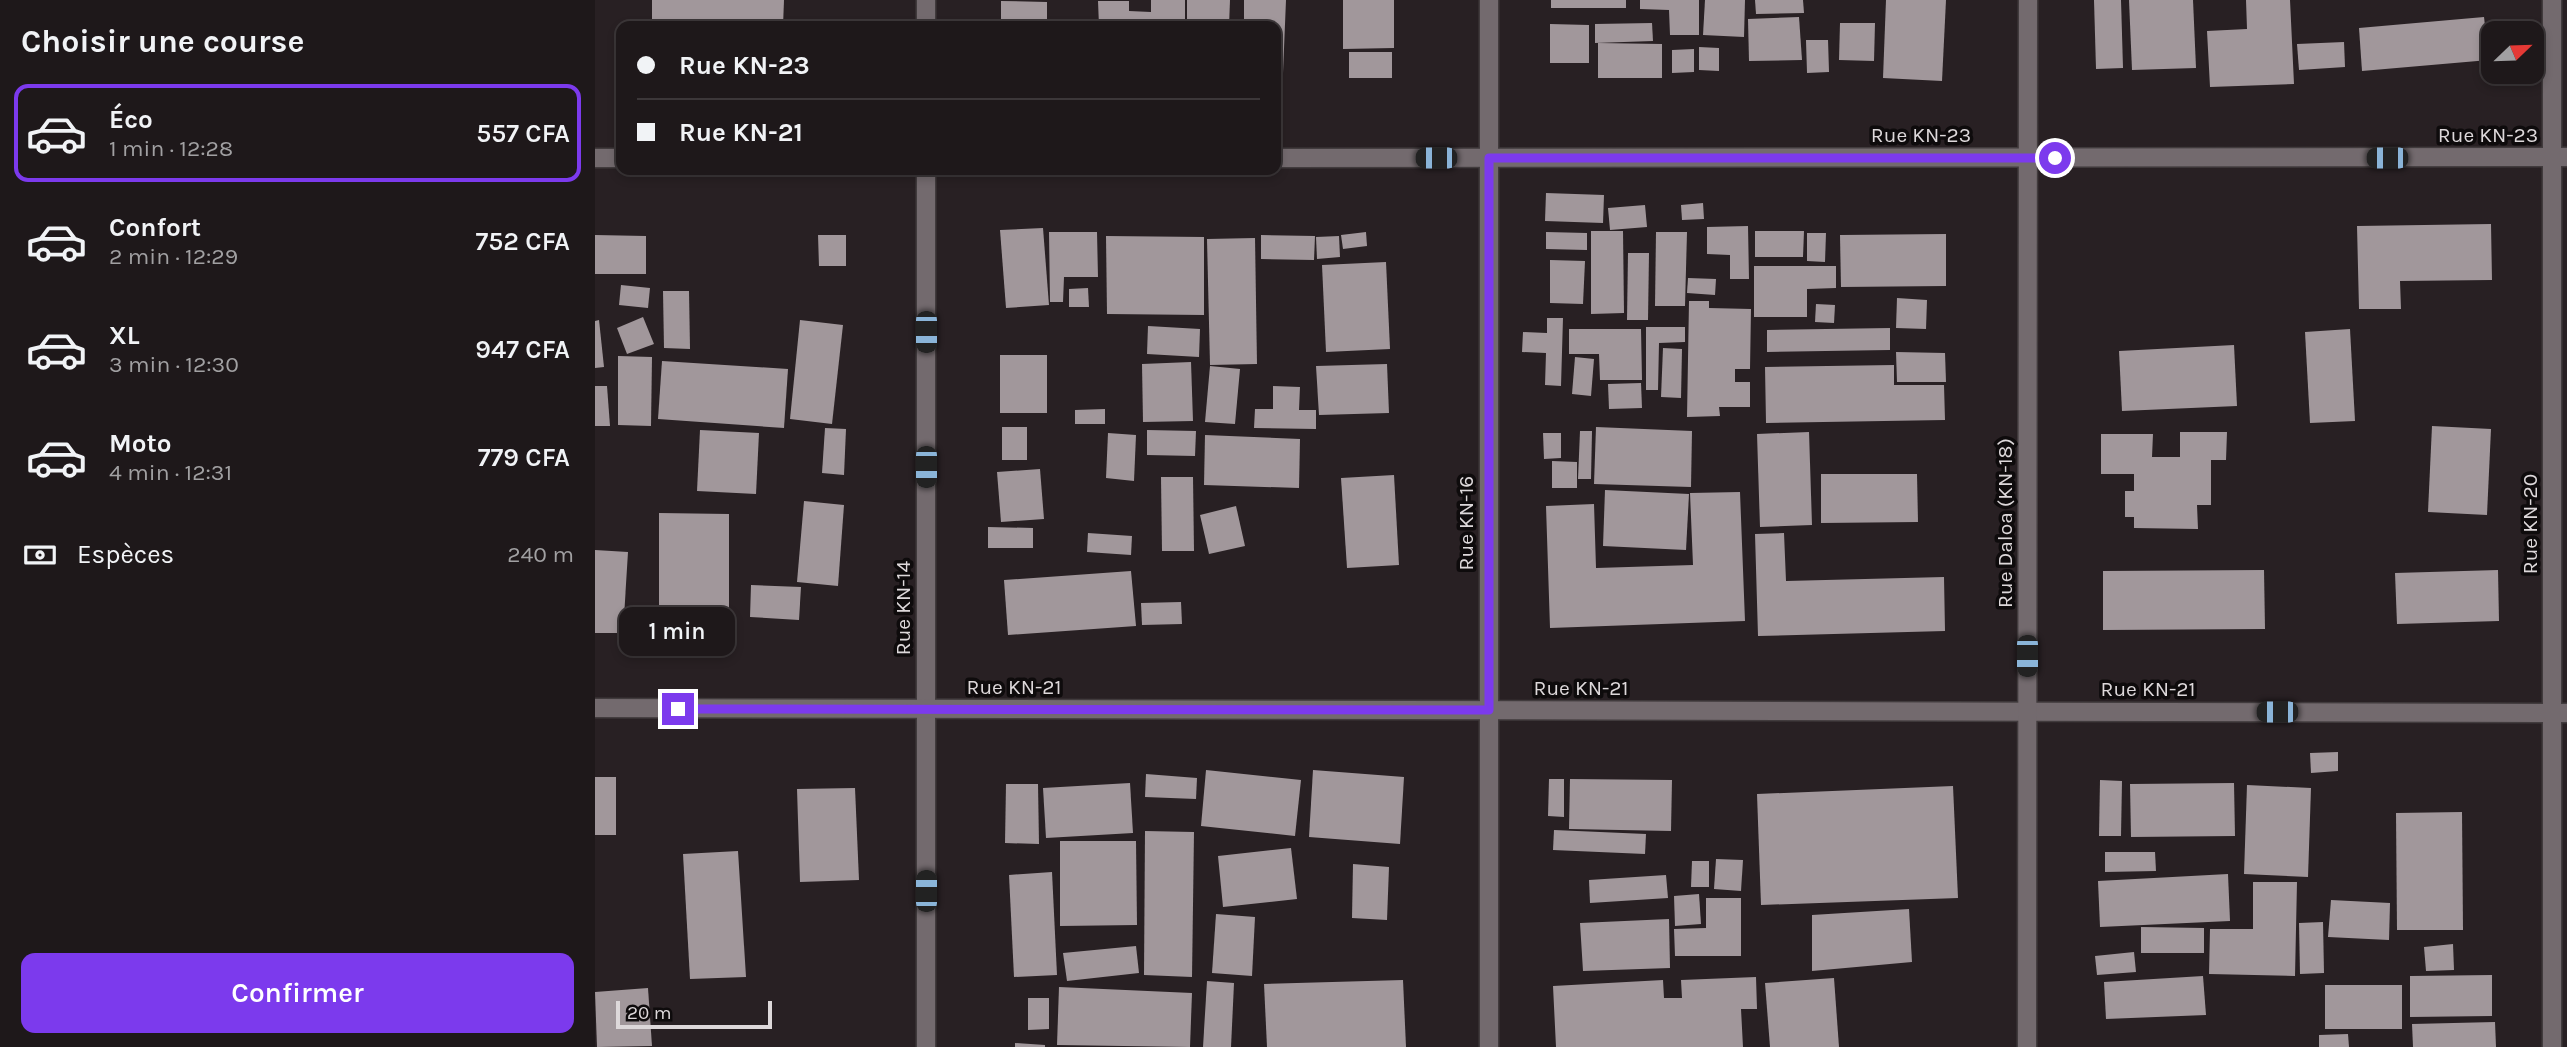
<!DOCTYPE html>
<html lang="fr">
<head>
<meta charset="utf-8">
<style>
  body { margin:0; font-family:Karla,sans-serif; background:#262123; color:#f1f3f6; height:100vh; display:flex; flex-direction:column; font-size:26px; white-space:nowrap }
  * { box-sizing:border-box; margin:0 }
  p { font-size:23px; color:#a1a0a2 }
  .icon { flex:none; width:38px; height:38px; fill:none; stroke:currentColor; stroke-width:2; stroke-linecap:round; stroke-linejoin:round }
  .map { position:relative; flex:1; overflow:hidden }
  .details { display:flex; flex-direction:column; background:#1e181a; width:595px }
  .details>* { flex:none }
  .top-card { position:absolute; left:21px; top:21px; width:665px; height:154px; border-radius:14px; box-shadow:0 4px 10px #0003,0 0 0 2px #3c3739; display:grid; align-content:center; height:154px; padding:0 21px; background:#1e181a }
  .needle { width:46px; rotate:67deg }
  .tools { position:absolute; left:1886px; top:21px; display:grid; gap:14px }
  .tools a { display:grid; place-items:center; width:63px; height:63px; border-radius:14px; background:#1e181a; box-shadow:0 4px 10px #0003,0 0 0 2px #3c3739; font-size:35px }
  .scale { position:absolute; left:21px; bottom:18px; width:156px; box-sizing:border-box; padding-left:7px; border:4px solid #ddd8da; border-top:0; font-size:19px; line-height:24px; white-space:nowrap; color:#ddd8da; -webkit-text-stroke:5px #0e0b0c; paint-order:stroke }
  .end { position:absolute; width:32px; height:32px; margin:-16px; border:9px solid #7c3aed; background:#fff; box-shadow:0 0 0 4px #fff }
  .from { border-radius:50% }
  .bubble { position:absolute; height:49px; border-radius:14px; background:#1e181a; box-shadow:0 4px 10px #0003,0 0 0 2px #3c3739; font-size:23px; font-weight:600; line-height:49px; text-align:center }
  .car { position:absolute; width:21px; height:42px; margin:-21px -10px; border-radius:9px; box-shadow:0 0 5px 2px #0007; background:linear-gradient(#222 24%,#8ab4d8 0 40%,#222 0 76%,#8ab4d8 0 86%,#222 0) }
  .top-card b { display:flex; align-items:center; gap:24px; height:66px; font-size:26px }
  .top-card b+b { border-top:2px solid #3c3739 }
  .top-card i { width:18px; height:18px; background:#f1f3f6 }
  ul { padding:0; list-style:none }
  li { display:flex; align-items:center; gap:21px; height:98px; margin:0 14px 10px; padding:0 7px; border:4px solid transparent; border-radius:14px }
  li div { flex:1 }
  li b { display:block; font-size:26px }
  li em { font-style:normal; font-weight:600 }
  li.selected { border-color:#7c3aed }
  li>.icon { width:63px; height:63px; stroke-width:1.5 }
  h2 { padding:0 21px; font-size:32px; line-height:84px }
  .pay { display:flex; align-items:center; gap:18px; height:77px; padding:0 21px; font-size:26px }
  .pay p { margin-inline-start:auto }
  .cta { display:flex; gap:14px; margin-top:auto; padding:14px 21px }
  .cta a { flex:1; height:80px; border-radius:14px; background:#7c3aed; color:#fff; font-size:28px; font-weight:600; line-height:80px; text-align:center }
  main { display:flex; flex:1; min-height:0 }
  .map>svg:first-child { display:block }
</style>
</head>
<body>
<main>
<section class="details">
<h2>Choisir une course</h2>
<ul>
<li class="selected"><svg class="icon" aria-label="car" viewBox="0 0 24 24"><path d="M5 17H2v-5l4-1 3-4h7l3 4 3 1v5h-3M9 17h6M6 11h13"/><circle cx="7" cy="17" r="2"/><circle cx="17" cy="17" r="2"/></svg><div><b>Éco</b><p>1 min · 12:28</p></div><em>557 CFA</em></li>
<li><svg class="icon" aria-label="car" viewBox="0 0 24 24"><path d="M5 17H2v-5l4-1 3-4h7l3 4 3 1v5h-3M9 17h6M6 11h13"/><circle cx="7" cy="17" r="2"/><circle cx="17" cy="17" r="2"/></svg><div><b>Confort</b><p>2 min · 12:29</p></div><em>752 CFA</em></li>
<li><svg class="icon" aria-label="car" viewBox="0 0 24 24"><path d="M5 17H2v-5l4-1 3-4h7l3 4 3 1v5h-3M9 17h6M6 11h13"/><circle cx="7" cy="17" r="2"/><circle cx="17" cy="17" r="2"/></svg><div><b>XL</b><p>3 min · 12:30</p></div><em>947 CFA</em></li>
<li><svg class="icon" aria-label="car" viewBox="0 0 24 24"><path d="M5 17H2v-5l4-1 3-4h7l3 4 3 1v5h-3M9 17h6M6 11h13"/><circle cx="7" cy="17" r="2"/><circle cx="17" cy="17" r="2"/></svg><div><b>Moto</b><p>4 min · 12:31</p></div><em>779 CFA</em></li>
</ul>
<div class="pay"><svg class="icon" aria-label="cash" viewBox="0 0 24 24"><path d="M3 7h18v10H3z"/><circle cx="12" cy="12" r="2"/></svg>Espèces<p>240 m</p></div>
<div class="cta"><a>Confirmer</a></div>
</section>
<div class="map">
<svg width="1972" height="1047" viewBox="0 0 1972 1047">
  <rect width="100%" height="100%" fill="#282023"/>
  <g fill="#a1979b">
    <path d="M 57,0 L 189,0 L 188,26 L 57,26 Z"/>
    <path d="M 556,0 L 590,0 L 590,26 L 504,26 L 503,1 L 534,1 L 534,11 L 556,12 Z"/>
    <path d="M 592,0 L 635,0 L 634,26 L 592,26 Z"/>
    <path d="M 649,0 L 691,0 L 688,73 L 681,73 L 681,26 L 649,26 Z"/>
    <path d="M 748,0 L 799,0 L 799,48 L 748,49 Z"/>
    <rect x="956" y="0" width="75" height="8"/>
    <path d="M 1045,0 L 1104,0 L 1104,35 L 1075,35 L 1074,10 L 1045,9 Z"/>
    <path d="M 1110,0 L 1150,0 L 1149,37 L 1108,35 Z"/>
    <path d="M 1160,0 L 1208,0 L 1209,13 L 1161,14 Z"/>
    <path d="M 1291,0 L 1351,0 L 1347,81 L 1288,78 Z"/>
    <path d="M 1499,0 L 1526,0 L 1528,68 L 1501,69 Z"/>
    <path d="M 1534,0 L 1598,0 L 1601,68 L 1537,70 Z"/>
    <path d="M 1651,0 L 1695,0 L 1699,84 L 1615,87 L 1612,31 L 1652,29 Z"/>
    <path d="M 406,1 L 452,2 L 452,26 L 406,26 Z"/>
    <path d="M 1204,17 L 1207,60 L 1154,61 L 1153,19 Z"/>
    <path d="M 1889,17 L 1894,60 L 1767,71 L 1764,28 Z"/>
    <path d="M 1057,23 L 1058,41 L 1000,43 L 1000,24 Z"/>
    <path d="M 1245,23 L 1280,23 L 1279,61 L 1244,60 Z"/>
    <path d="M 955,24 L 994,25 L 994,63 L 955,63 Z"/>
    <path d="M 1211,40 L 1233,40 L 1234,72 L 1212,73 Z"/>
    <path d="M 1749,42 L 1750,67 L 1704,70 L 1702,44 Z"/>
    <path d="M 1003,43 L 1067,44 L 1067,78 L 1003,78 Z"/>
    <path d="M 1104,47 L 1124,48 L 1124,71 L 1104,70 Z"/>
    <path d="M 1099,49 L 1099,72 L 1077,73 L 1077,50 Z"/>
    <rect x="754" y="52" width="43" height="26"/>
    <path d="M 951,193 L 1009,195 L 1008,223 L 950,221 Z"/>
    <path d="M 1108,203 L 1109,219 L 1087,220 L 1086,205 Z"/>
    <path d="M 1050,205 L 1052,227 L 1015,230 L 1013,208 Z"/>
    <path d="M 1896,224 L 1897,280 L 1805,281 L 1806,309 L 1764,309 L 1762,226 Z"/>
    <path d="M 1153,226 L 1154,279 L 1135,279 L 1135,255 L 1112,254 L 1112,227 Z"/>
    <path d="M 448,228 L 454,305 L 411,308 L 405,230 Z"/>
    <path d="M 996,231 L 1028,231 L 1029,313 L 996,314 Z"/>
    <path d="M 1160,231 L 1209,231 L 1208,257 L 1160,257 Z"/>
    <path d="M 454,232 L 502,232 L 503,277 L 469,277 L 468,302 L 455,302 Z"/>
    <path d="M 771,232 L 772,246 L 748,249 L 746,235 Z"/>
    <path d="M 951,232 L 992,233 L 992,250 L 951,249 Z"/>
    <path d="M 1061,232 L 1092,232 L 1090,306 L 1060,306 Z"/>
    <path d="M 1212,233 L 1231,233 L 1230,262 L 1212,261 Z"/>
    <path d="M 1351,234 L 1351,286 L 1246,287 L 1245,235 Z"/>
    <path d="M 0,235 L 51,236 L 51,274 L 0,274 Z"/>
    <path d="M 223,235 L 251,235 L 251,266 L 224,266 Z"/>
    <path d="M 666,235 L 720,236 L 719,260 L 666,259 Z"/>
    <path d="M 511,236 L 609,237 L 609,315 L 512,314 Z"/>
    <path d="M 744,236 L 745,257 L 722,259 L 721,237 Z"/>
    <path d="M 660,238 L 662,364 L 615,365 L 612,239 Z"/>
    <path d="M 1033,253 L 1054,253 L 1053,320 L 1032,320 Z"/>
    <path d="M 955,260 L 990,261 L 988,304 L 955,303 Z"/>
    <path d="M 791,262 L 795,349 L 731,352 L 727,265 Z"/>
    <path d="M 1159,266 L 1241,266 L 1241,288 L 1212,289 L 1212,317 L 1159,317 Z"/>
    <path d="M 1093,278 L 1121,279 L 1120,295 L 1092,293 Z"/>
    <path d="M 26,285 L 55,288 L 53,308 L 24,305 Z"/>
    <path d="M 493,288 L 494,307 L 474,307 L 474,289 Z"/>
    <path d="M 68,291 L 94,291 L 95,349 L 69,348 Z"/>
    <path d="M 1302,298 L 1332,300 L 1331,329 L 1301,328 Z"/>
    <path d="M 1094,301 L 1114,301 L 1114,308 L 1156,309 L 1155,369 L 1140,369 L 1140,382 L 1155,382 L 1155,407 L 1124,407 L 1125,416 L 1092,417 Z"/>
    <path d="M 1221,304 L 1240,305 L 1239,323 L 1220,322 Z"/>
    <path d="M 48,317 L 59,344 L 32,354 L 22,328 Z"/>
    <path d="M 952,318 L 968,318 L 966,386 L 950,385 L 951,353 L 927,352 L 928,332 L 952,333 Z"/>
    <path d="M 4,320 L 9,367 L 0,368 L 0,321 Z"/>
    <path d="M 205,320 L 248,325 L 237,424 L 195,419 Z"/>
    <path d="M 553,326 L 605,329 L 604,357 L 552,354 Z"/>
    <path d="M 1051,327 L 1090,327 L 1090,342 L 1064,343 L 1063,390 L 1051,390 Z"/>
    <path d="M 1295,328 L 1295,350 L 1172,352 L 1172,330 Z"/>
    <path d="M 974,329 L 1046,329 L 1047,380 L 1005,380 L 1004,354 L 974,354 Z"/>
    <path d="M 1755,329 L 1760,421 L 1715,423 L 1710,332 Z"/>
    <path d="M 1639,345 L 1642,406 L 1527,411 L 1524,351 Z"/>
    <path d="M 1068,348 L 1087,349 L 1086,398 L 1066,397 Z"/>
    <path d="M 1301,352 L 1350,353 L 1351,382 L 1302,382 Z"/>
    <rect x="405" y="355" width="47" height="58"/>
    <path d="M 23,356 L 57,357 L 56,426 L 23,425 Z"/>
    <path d="M 980,357 L 999,359 L 996,396 L 977,394 Z"/>
    <path d="M 67,361 L 193,369 L 189,428 L 63,419 Z"/>
    <path d="M 596,362 L 598,421 L 548,422 L 547,364 Z"/>
    <path d="M 792,364 L 794,413 L 724,415 L 721,366 Z"/>
    <path d="M 1299,365 L 1299,385 L 1349,385 L 1350,420 L 1171,423 L 1170,367 Z"/>
    <path d="M 615,366 L 645,369 L 640,424 L 610,422 Z"/>
    <path d="M 1046,383 L 1047,408 L 1014,409 L 1013,384 Z"/>
    <path d="M 0,386 L 12,386 L 15,426 L 0,426 Z"/>
    <path d="M 678,386 L 705,387 L 704,410 L 721,410 L 721,429 L 659,428 L 660,409 L 678,409 Z"/>
    <path d="M 510,409 L 510,424 L 480,424 L 480,410 Z"/>
    <path d="M 1837,426 L 1896,429 L 1892,515 L 1833,512 Z"/>
    <rect x="407" y="427" width="25" height="33"/>
    <path d="M 1001,427 L 1097,431 L 1096,487 L 999,484 Z"/>
    <path d="M 230,428 L 251,429 L 249,475 L 227,473 Z"/>
    <path d="M 105,430 L 164,433 L 161,494 L 102,491 Z"/>
    <path d="M 552,430 L 601,431 L 600,456 L 552,455 Z"/>
    <path d="M 985,431 L 997,431 L 996,479 L 983,479 Z"/>
    <path d="M 1214,432 L 1217,525 L 1165,527 L 1162,434 Z"/>
    <path d="M 1585,432 L 1632,432 L 1631,460 L 1616,460 L 1616,505 L 1602,505 L 1603,529 L 1539,528 L 1539,517 L 1530,517 L 1530,491 L 1539,491 L 1539,474 L 1506,474 L 1506,434 L 1558,434 L 1557,457 L 1585,457 Z"/>
    <path d="M 513,433 L 541,435 L 539,481 L 511,478 Z"/>
    <path d="M 948,433 L 966,433 L 966,458 L 949,459 Z"/>
    <path d="M 610,435 L 705,439 L 704,488 L 609,485 Z"/>
    <path d="M 957,461 L 982,462 L 982,488 L 957,488 Z"/>
    <path d="M 445,469 L 449,519 L 406,522 L 402,472 Z"/>
    <path d="M 1226,474 L 1322,474 L 1323,522 L 1226,523 Z"/>
    <path d="M 799,475 L 804,565 L 752,568 L 746,478 Z"/>
    <path d="M 566,477 L 598,477 L 599,551 L 567,551 Z"/>
    <path d="M 1010,490 L 1094,494 L 1091,550 L 1008,546 Z"/>
    <path d="M 1145,492 L 1150,621 L 955,628 L 951,506 L 999,504 L 1001,568 L 1098,565 L 1095,493 Z"/>
    <path d="M 209,501 L 249,505 L 243,586 L 202,582 Z"/>
    <path d="M 641,506 L 650,546 L 614,554 L 605,515 Z"/>
    <path d="M 64,513 L 134,514 L 134,618 L 64,618 Z"/>
    <path d="M 393,527 L 438,528 L 438,548 L 393,548 Z"/>
    <path d="M 493,533 L 537,536 L 536,555 L 492,552 Z"/>
    <path d="M 1189,533 L 1191,581 L 1349,577 L 1350,631 L 1163,636 L 1160,534 Z"/>
    <path d="M 0,550 L 33,552 L 28,633 L 0,633 Z"/>
    <path d="M 1669,570 L 1670,629 L 1508,630 L 1508,571 Z"/>
    <path d="M 1903,570 L 1904,621 L 1802,624 L 1800,573 Z"/>
    <path d="M 536,571 L 541,626 L 413,635 L 409,580 Z"/>
    <path d="M 156,585 L 206,587 L 204,620 L 155,617 Z"/>
    <path d="M 586,602 L 587,624 L 547,625 L 546,603 Z"/>
    <path d="M 1743,752 L 1743,771 L 1716,773 L 1715,753 Z"/>
    <path d="M 611,770 L 706,780 L 700,836 L 606,826 Z"/>
    <path d="M 718,770 L 809,777 L 805,844 L 714,837 Z"/>
    <path d="M 551,774 L 602,778 L 601,799 L 550,797 Z"/>
    <rect x="0" y="777" width="21" height="58"/>
    <path d="M 954,779 L 969,779 L 969,817 L 953,816 Z"/>
    <path d="M 975,779 L 1077,780 L 1076,831 L 974,829 Z"/>
    <path d="M 1505,780 L 1527,781 L 1526,836 L 1504,836 Z"/>
    <path d="M 535,783 L 538,833 L 451,838 L 448,788 Z"/>
    <path d="M 1639,783 L 1640,836 L 1536,837 L 1535,784 Z"/>
    <path d="M 411,784 L 443,784 L 444,844 L 410,843 Z"/>
    <path d="M 1652,785 L 1716,788 L 1713,877 L 1649,874 Z"/>
    <path d="M 1358,786 L 1363,898 L 1166,905 L 1162,794 Z"/>
    <path d="M 260,788 L 264,880 L 205,882 L 202,789 Z"/>
    <path d="M 1867,812 L 1868,930 L 1802,930 L 1801,813 Z"/>
    <path d="M 959,830 L 1051,834 L 1050,854 L 958,850 Z"/>
    <path d="M 550,831 L 599,832 L 597,977 L 549,975 Z"/>
    <path d="M 465,841 L 541,841 L 542,925 L 465,926 Z"/>
    <path d="M 696,848 L 702,899 L 628,907 L 623,856 Z"/>
    <path d="M 143,851 L 151,977 L 95,979 L 88,854 Z"/>
    <path d="M 1510,852 L 1560,852 L 1561,871 L 1510,872 Z"/>
    <path d="M 1121,859 L 1148,860 L 1146,891 L 1119,889 Z"/>
    <path d="M 1097,861 L 1114,861 L 1114,887 L 1096,887 Z"/>
    <path d="M 758,864 L 794,867 L 792,920 L 757,918 Z"/>
    <path d="M 457,872 L 462,975 L 419,977 L 414,875 Z"/>
    <path d="M 1633,874 L 1635,921 L 1505,927 L 1503,881 Z"/>
    <path d="M 1071,875 L 1073,898 L 995,903 L 994,880 Z"/>
    <path d="M 1658,882 L 1702,882 L 1700,976 L 1614,974 L 1615,929 L 1658,929 Z"/>
    <path d="M 1104,894 L 1106,924 L 1080,926 L 1079,896 Z"/>
    <path d="M 1111,898 L 1146,898 L 1146,956 L 1080,956 L 1079,929 L 1111,928 Z"/>
    <path d="M 1736,900 L 1795,903 L 1794,940 L 1733,937 Z"/>
    <path d="M 1314,909 L 1317,962 L 1217,971 L 1217,915 Z"/>
    <path d="M 621,914 L 660,917 L 657,976 L 617,973 Z"/>
    <path d="M 1074,919 L 1075,968 L 988,971 L 985,923 Z"/>
    <path d="M 1728,922 L 1729,973 L 1705,974 L 1704,923 Z"/>
    <path d="M 1546,927 L 1609,928 L 1609,953 L 1546,953 Z"/>
    <path d="M 1858,944 L 1859,970 L 1831,971 L 1829,947 Z"/>
    <path d="M 541,946 L 544,973 L 472,981 L 468,953 Z"/>
    <path d="M 1539,952 L 1541,972 L 1502,975 L 1500,956 Z"/>
    <path d="M 1897,975 L 1897,1016 L 1815,1017 L 1815,976 Z"/>
    <path d="M 1608,976 L 1611,1015 L 1511,1019 L 1509,982 Z"/>
    <path d="M 1161,977 L 1162,1009 L 1146,1009 L 1148,1047 L 961,1047 L 958,986 L 1068,980 L 1069,998 L 1087,998 L 1086,980 Z"/>
    <path d="M 1239,978 L 1244,1047 L 1175,1047 L 1170,983 Z"/>
    <path d="M 808,980 L 811,1047 L 672,1047 L 669,984 Z"/>
    <path d="M 612,981 L 639,983 L 636,1047 L 608,1047 Z"/>
    <rect x="1730" y="985" width="77" height="44"/>
    <path d="M 464,987 L 597,993 L 595,1047 L 462,1045 Z"/>
    <path d="M 53,988 L 57,1046 L 2,1047 L 0,992 Z"/>
    <path d="M 433,998 L 454,998 L 454,1029 L 433,1030 Z"/>
    <path d="M 1900,1022 L 1901,1047 L 1818,1047 L 1817,1024 Z"/>
    <path d="M 1753,1034 L 1754,1047 L 1724,1047 L 1724,1035 Z"/>
    <path d="M 420,1043 L 450,1045 L 450,1047 L 420,1047 Z"/>
  </g>
  <g fill="none" stroke-linecap="round" stroke-linejoin="round">
    <g stroke="#413b3d" stroke-width="21">
      <g id="minor">
        <path d="M 331,0 L 331,26"/>
        <path d="M 1957,0 L 1957,1047"/>
        <path d="M 0,158 L 26,158"/>
        <path d="M 681,158 L 1972,157"/>
        <path d="M 331,170 L 331,1047"/>
        <path d="M 0,708 L 1972,713"/>
        <path d="M 894,1047 L 894,0"/>
        <path d="M 1432,1047 L 1433,0"/>
      </g>
    </g>
    <use href="#minor" stroke="#736a6e" stroke-width="18"/>
  </g>
  <g fill="none" stroke-linecap="round" stroke-linejoin="round">
    <path stroke="#7c3aed" stroke-width="9" d="M 83,709 L 894,710 L 894,158 L 1460,158"/>
  </g>
  <g text-anchor="middle" stroke-width="7" stroke-linejoin="round" paint-order="stroke">
    <g font-size="21" fill="#ddd8da" stroke="#0e0b0c">
      <text x="1326" y="142">Rue KN-23</text>
      <text x="1893" y="142">Rue KN-23</text>
      <text transform="translate(871 523) rotate(-90)" y="7">Rue KN-16</text>
      <text transform="translate(1410 523) rotate(-90)" y="7">Rue Daloa (KN-18)</text>
      <text transform="translate(1935 524) rotate(-90)" y="7">Rue KN-20</text>
      <text transform="translate(308 608) rotate(-90)" y="7">Rue KN-14</text>
      <text x="419" y="694">Rue KN-21</text>
      <text x="986" y="695">Rue KN-21</text>
      <text x="1553" y="696">Rue KN-21</text>
    </g>
  </g>
</svg>
<div class="tools">
<a><svg class="needle" viewBox="-14 -14 28 28"><path d="M0-13l5 13h-10z" fill="#e53935"/><path d="M0 13l5-13h-10z" fill="#a1a0a2"/></svg></a>
</div>
<div class="scale">20 m</div>
<i class="end from" style="left:1460px;top:158px"></i>
<i class="end" style="left:83px;top:709px"></i>
<div class="bubble" style="left:24px;top:607px;width:116px">1 min</div>
<i class="car" style="left:841px;top:158px;rotate:270deg"></i>
<i class="car" style="left:1792px;top:158px;rotate:270deg"></i>
<i class="car" style="left:331px;top:332px;rotate:180deg"></i>
<i class="car" style="left:331px;top:467px;rotate:180deg"></i>
<i class="car" style="left:1432px;top:656px;rotate:180deg"></i>
<i class="car" style="left:1682px;top:712px;rotate:270deg"></i>
<i class="car" style="left:331px;top:891px;rotate:0deg"></i>
<div class="top-card">
<b><i class="from"></i>Rue KN-23</b>
<b><i></i>Rue KN-21</b>
</div>
</div>
</main>
</body>
</html>
